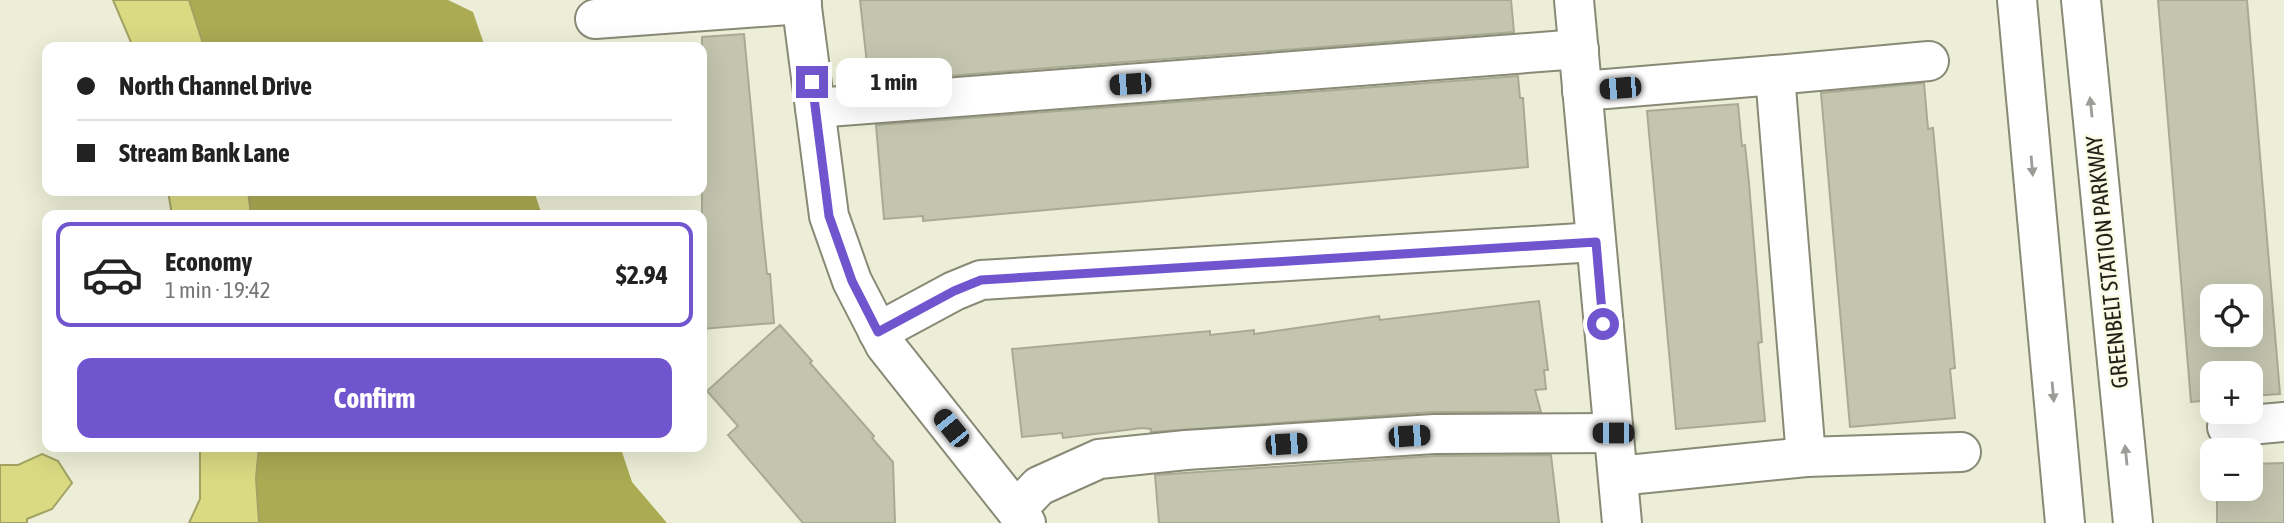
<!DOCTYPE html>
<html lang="en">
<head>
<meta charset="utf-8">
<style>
  body { margin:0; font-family:"Asap Condensed",sans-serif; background:#f2f2f2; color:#222; height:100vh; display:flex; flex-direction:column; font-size:26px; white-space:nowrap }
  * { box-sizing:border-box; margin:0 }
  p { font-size:23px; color:#767676 }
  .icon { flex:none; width:38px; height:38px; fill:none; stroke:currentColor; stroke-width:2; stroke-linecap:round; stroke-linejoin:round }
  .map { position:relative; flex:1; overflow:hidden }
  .side { position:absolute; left:42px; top:210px; width:665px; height:242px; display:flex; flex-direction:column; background:#fff; border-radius:14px; box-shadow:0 7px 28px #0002 }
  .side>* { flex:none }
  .hud { position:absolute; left:42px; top:42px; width:665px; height:154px; border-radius:14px; box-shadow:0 7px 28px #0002; display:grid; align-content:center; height:154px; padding:0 35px; background:#fff }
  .buttons { position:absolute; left:2200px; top:284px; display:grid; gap:14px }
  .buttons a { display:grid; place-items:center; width:63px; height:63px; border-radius:14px; background:#fff; box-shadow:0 7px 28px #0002; font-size:35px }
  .end { position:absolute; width:32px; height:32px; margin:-16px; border:9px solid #7055cf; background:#fff; box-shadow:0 0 0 4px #fff }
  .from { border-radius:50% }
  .bubble { position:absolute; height:49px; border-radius:14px; background:#fff; box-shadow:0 7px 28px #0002; font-size:23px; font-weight:700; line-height:49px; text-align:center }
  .car { position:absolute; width:21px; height:42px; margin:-21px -10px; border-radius:9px; box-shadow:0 0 5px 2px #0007; background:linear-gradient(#222 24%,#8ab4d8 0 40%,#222 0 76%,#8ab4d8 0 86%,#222 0) }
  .hud b { display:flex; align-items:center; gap:24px; height:66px; font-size:26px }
  .hud b+b { border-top:2px solid #e0e0e0 }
  .hud i { width:18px; height:18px; background:#222 }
  ul { padding:12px 0 0; list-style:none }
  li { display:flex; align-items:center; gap:21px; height:105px; margin:0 14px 10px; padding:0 21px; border:4px solid #e0e0e0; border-radius:14px }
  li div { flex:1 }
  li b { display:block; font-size:26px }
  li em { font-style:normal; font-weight:700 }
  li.active { border-color:#7055cf }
  li>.icon { width:63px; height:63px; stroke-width:1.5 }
  .button { display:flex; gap:14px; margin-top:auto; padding:14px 35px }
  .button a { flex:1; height:80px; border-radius:14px; background:#7055cf; color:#fff; font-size:28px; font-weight:700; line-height:80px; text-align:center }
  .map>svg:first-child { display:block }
</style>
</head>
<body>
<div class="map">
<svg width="2284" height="523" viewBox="0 0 2284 523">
  <rect width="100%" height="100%" fill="#eceed7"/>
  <g fill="#aaab53">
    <path d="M 152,0 L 448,0 L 473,12 L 485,47 L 164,47 Z"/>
    <path d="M 200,191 L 534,191 L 542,215 L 205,215 Z"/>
    <path d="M 225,446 L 620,446 L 632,482 L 667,523 L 235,523 Z"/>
  </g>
  <g fill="#d9da82" stroke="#a2a363" stroke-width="2">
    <path d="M 113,0 L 189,0 L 204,47 L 133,47 Z"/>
    <path d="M 168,191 L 248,191 L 251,215 L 172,215 Z"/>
    <path d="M 200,446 L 259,446 L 256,478 L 259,523 L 189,523 L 200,499 Z"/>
    <path d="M 42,454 L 58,461 L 72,483 L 52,509 L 27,519 L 27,523 L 0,523 L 0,465 L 18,465 Z"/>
  </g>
  <g fill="#c4c5af" stroke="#a9aa94" stroke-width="2" fill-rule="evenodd">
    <path d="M 860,0 L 1511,0 L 1514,32 L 869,82 Z"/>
    <path d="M 2158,0 L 2247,0 L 2280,394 L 2250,396 L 2250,373 L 2212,373 L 2212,400 L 2191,402 ZM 2212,296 L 2250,296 L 2250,334 L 2212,334 Z"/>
    <path d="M 744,34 L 762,226 L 767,274 L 770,274 L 774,323 L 702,329 L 702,37 Z"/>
    <path d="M 1518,76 L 1520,98 L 1523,98 L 1528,167 L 923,221 L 923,216 L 884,219 L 876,125 Z"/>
    <path d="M 1924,83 L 1928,129 L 1933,128 L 1942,225 L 1955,368 L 1950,369 L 1955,418 L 1850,427 L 1821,93 Z"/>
    <path d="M 1738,104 L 1742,146 L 1745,145 L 1749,183 L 1762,342 L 1758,343 L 1765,421 L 1676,429 L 1647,111 Z"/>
    <path d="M 1539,301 L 1548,370 L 1544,370 L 1546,389 L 1535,390 L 1541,412 L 1433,412 L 1151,432 L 1151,429 L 1142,428 L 1063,438 L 1062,433 L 1022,437 L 1012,349 L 1210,331 L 1210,335 L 1254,330 L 1254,334 L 1379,316 L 1380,320 Z"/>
    <path d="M 780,325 L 812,361 L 810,363 L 874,436 L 872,438 L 893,462 L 895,523 L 803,523 L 728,435 L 738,426 L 707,391 Z"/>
    <path d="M 1551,455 L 1559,523 L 1159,523 L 1155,475 L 1435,456 Z"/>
    <path d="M 2284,463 L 2284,523 L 2217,523 L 2217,488 L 2250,488 L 2250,464 Z"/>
  </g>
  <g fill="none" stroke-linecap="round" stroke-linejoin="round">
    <g stroke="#898a76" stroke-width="42">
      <g id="minor">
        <path d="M 801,0 L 829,216 L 852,281 L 885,345 L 1026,523"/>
        <path d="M 1574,0 L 1622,523"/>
        <path d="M 2017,0 L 2065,523"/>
        <path d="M 2081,0 L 2133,523"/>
        <path d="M 595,19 L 802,4"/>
        <path d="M 1775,75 L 1929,61"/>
        <path d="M 1582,91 L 1775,75 L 1806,457"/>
        <path d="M 815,108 L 1579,49"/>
        <path d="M 878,332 L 954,291 L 981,280 L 1596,242"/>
        <path d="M 2227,427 L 2284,422"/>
        <path d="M 1618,476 L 1806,457 L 1961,452"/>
        <path d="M 1016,510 L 1039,486 L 1099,459 L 1186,450 L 1434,434 L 1613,433"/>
      </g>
    </g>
    <use href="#minor" stroke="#fff" stroke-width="38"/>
  </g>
  <defs><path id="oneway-solid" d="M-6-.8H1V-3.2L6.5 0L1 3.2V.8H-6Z" transform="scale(1.75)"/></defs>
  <g fill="#9c9c98">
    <use href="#oneway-solid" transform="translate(2091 107) rotate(-96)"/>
    <use href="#oneway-solid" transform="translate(2032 166) rotate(85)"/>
    <use href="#oneway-solid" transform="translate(2053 392) rotate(85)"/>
    <use href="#oneway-solid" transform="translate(2126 455) rotate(-96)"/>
  </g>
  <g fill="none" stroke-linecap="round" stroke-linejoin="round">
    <path stroke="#7055cf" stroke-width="9" d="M 812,82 L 829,216 L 852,281 L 878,332 L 954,291 L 981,280 L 1596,242 L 1603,324"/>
  </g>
  <g text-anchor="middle" stroke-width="5" stroke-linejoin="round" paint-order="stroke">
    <g font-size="23" fill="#22221a" stroke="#fafbe4">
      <text transform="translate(2107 262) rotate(-96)" y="8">GREENBELT STATION PARKWAY</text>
    </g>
  </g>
</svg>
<div class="buttons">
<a><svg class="icon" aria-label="locate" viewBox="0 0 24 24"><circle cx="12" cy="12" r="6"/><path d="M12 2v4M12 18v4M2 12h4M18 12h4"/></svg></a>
<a>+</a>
<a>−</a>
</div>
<i class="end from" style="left:1603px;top:324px"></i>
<i class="end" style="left:812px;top:82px"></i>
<div class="bubble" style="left:836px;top:58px;width:116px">1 min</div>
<i class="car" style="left:1130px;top:84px;rotate:266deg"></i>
<i class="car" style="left:1620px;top:88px;rotate:265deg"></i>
<i class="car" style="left:951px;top:428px;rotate:321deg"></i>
<i class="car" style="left:1613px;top:433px;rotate:270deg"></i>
<i class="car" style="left:1409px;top:436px;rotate:86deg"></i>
<i class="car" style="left:1286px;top:444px;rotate:86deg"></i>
<div class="hud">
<b><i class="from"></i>North Channel Drive</b>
<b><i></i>Stream Bank Lane</b>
</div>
<section class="side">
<ul>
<li class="active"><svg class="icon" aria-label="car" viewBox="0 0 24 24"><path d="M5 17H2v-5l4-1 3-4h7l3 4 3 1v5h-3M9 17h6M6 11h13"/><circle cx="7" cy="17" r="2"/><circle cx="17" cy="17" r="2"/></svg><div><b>Economy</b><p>1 min · 19:42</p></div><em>$2.94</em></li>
</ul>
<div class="button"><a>Confirm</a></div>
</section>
</div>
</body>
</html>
